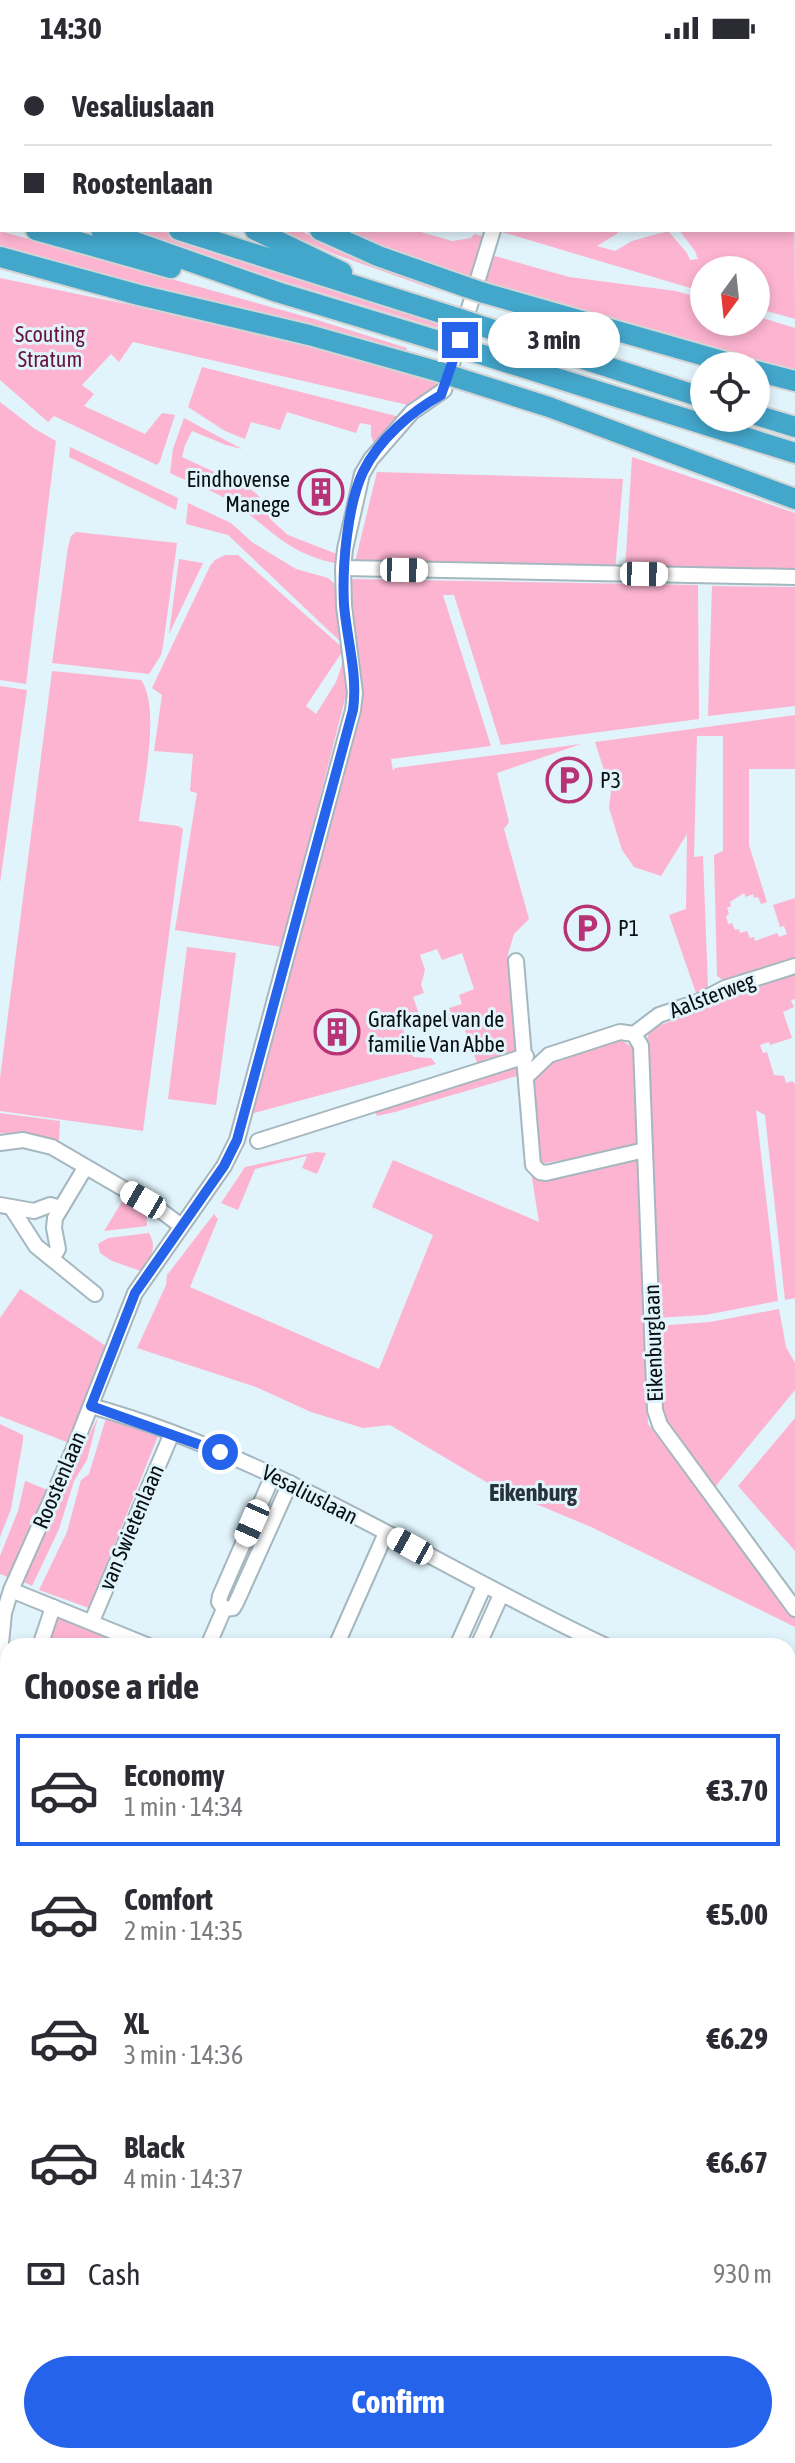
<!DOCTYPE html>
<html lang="en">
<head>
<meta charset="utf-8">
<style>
  body { margin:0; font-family:"Asap Condensed",sans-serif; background:#f2f2f3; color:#2b2b33; height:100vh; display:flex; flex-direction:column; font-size:30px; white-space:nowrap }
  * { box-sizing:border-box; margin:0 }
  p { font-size:26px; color:#7c7c81 }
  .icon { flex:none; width:44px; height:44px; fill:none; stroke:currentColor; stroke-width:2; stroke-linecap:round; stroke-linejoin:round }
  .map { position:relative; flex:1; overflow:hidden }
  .details { position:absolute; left:0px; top:1582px; width:796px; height:826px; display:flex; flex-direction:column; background:#fff; border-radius:24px 24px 0 0; box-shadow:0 4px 12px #0003 }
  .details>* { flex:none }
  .top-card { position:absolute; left:0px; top:0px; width:796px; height:176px; box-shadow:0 4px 12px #0003; display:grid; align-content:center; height:176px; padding:0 24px; background:#fff }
  .needle { width:52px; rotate:195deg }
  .tools { position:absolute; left:690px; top:200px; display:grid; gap:16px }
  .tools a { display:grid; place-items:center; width:80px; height:80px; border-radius:50%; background:#fff; box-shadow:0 4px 12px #0003; font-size:40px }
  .end { position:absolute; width:36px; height:36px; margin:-18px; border:10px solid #2563eb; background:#fff; box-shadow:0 0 0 4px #fff }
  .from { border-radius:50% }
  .bubble { position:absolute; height:56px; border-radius:28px; background:#fff; box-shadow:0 4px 12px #0003; font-size:26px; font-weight:700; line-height:56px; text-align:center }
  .car { position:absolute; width:24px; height:48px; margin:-24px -12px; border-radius:10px; box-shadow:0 0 6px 2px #0007; background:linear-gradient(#fff 24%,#345 0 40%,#fff 0 76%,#345 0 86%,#fff 0) }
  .top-card b { display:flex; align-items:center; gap:28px; height:76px; font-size:30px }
  .top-card b+b { border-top:2px solid #e1e1e2 }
  .top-card i { width:20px; height:20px; background:#2b2b33 }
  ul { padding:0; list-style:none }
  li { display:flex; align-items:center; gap:24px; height:112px; margin:0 16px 12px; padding:0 8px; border:4px solid transparent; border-radius:0px }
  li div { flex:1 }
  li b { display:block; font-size:30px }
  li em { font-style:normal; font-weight:700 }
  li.active { border-color:#2563eb }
  li>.icon { width:72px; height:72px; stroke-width:1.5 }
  h2 { padding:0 24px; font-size:36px; line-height:96px }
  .pay { display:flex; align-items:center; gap:20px; height:88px; padding:0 24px; font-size:30px }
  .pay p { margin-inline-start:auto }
  .cta { display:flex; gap:16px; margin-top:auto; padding:16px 24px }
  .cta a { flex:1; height:92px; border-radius:48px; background:#2563eb; color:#fff; font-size:32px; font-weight:700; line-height:92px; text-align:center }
  .status { display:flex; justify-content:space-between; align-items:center; height:56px; padding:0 40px; background:#fff; direction:ltr }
  .status svg { height:22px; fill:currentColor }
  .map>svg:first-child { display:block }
</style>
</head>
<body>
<div class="status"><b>14:30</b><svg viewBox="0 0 49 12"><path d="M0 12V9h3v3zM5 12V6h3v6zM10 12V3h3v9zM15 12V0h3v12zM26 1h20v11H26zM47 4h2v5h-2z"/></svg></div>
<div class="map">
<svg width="795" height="2407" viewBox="0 0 795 2407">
  <rect width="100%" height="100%" fill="#e1f3fb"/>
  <g fill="#fdb4d0">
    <path d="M 0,0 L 545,0 L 0,3 Z"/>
    <path d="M 794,86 L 795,263 L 756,252 L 756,214 L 704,214 L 704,236 L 495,174 L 617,174 L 618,177 L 597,190 L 615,195 L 632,185 L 668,175 L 687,197 L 690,204 L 698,203 L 695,195 L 679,174 L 794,174 Z"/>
    <path d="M 123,174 L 160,174 L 279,216 L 453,271 L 452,276 L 153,186 Z"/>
    <path d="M 279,174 L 299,174 L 336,193 L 444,237 L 337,199 Z"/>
    <path d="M 339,174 L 414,174 L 452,185 L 471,182 L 474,178 L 486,181 L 474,223 L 429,210 Z"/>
    <path d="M 0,175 L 314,263 L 407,292 L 405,300 L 0,194 Z"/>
    <path d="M 495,200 L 569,221 L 676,235 L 704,243 L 704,266 L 756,266 L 756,260 L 795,272 L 795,314 C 691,284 584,265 483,226 L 489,204 Z"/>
    <path d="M 0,222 L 155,254 L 176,255 L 444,327 L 436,336 L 408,349 L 133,286 L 119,306 L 111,298 L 82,329 L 94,338 L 84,350 L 145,378 L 162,357 L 175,359 L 160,405 L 157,409 L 54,360 L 48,366 L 0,324 Z"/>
    <path d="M 202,311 L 400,361 L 375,390 L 371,380 L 371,369 L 360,367 L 356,377 L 287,356 L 280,374 L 251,366 L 245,383 L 225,375 L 188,351 Z"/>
    <path d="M 0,346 L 35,373 L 56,385 L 26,628 L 0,624 Z"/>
    <path d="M 184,362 L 242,393 L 226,389 L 192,375 L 185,389 L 182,401 L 249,432 L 259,440 L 271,464 L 288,479 L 342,500 L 339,508 C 289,498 276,478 238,450 C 218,436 192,428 170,417 L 173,393 Z"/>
    <path d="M 70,391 L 178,442 L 176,454 L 69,401 Z"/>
    <path d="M 632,401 L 795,457 L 795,518 L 625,514 Z"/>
    <path d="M 377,416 L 623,423 L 615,514 L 355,506 Z"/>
    <path d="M 188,447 L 231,467 L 252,486 L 296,513 L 328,522 L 334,527 L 345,590 L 228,479 L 186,468 Z"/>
    <path d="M 76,476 L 177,487 L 163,590 L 161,599 L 149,618 L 52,607 L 68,491 L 71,480 Z"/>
    <path d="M 225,499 L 238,499 L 344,593 L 306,650 L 316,658 L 336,626 L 346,597 L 349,627 L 282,891 L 175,874 L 197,737 L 190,735 L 193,698 L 154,695 L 162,639 L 152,632 L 210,510 L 215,504 Z"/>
    <path d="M 179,503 L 203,507 L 169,578 Z"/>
    <path d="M 353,523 L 698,529 L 699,663 L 501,689 L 454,539 L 443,539 L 491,690 L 391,703 L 393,715 L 395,712 L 581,688 L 497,717 L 509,766 L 504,773 L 529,863 L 514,878 L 508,898 L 517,996 L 477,1007 L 460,961 L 440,968 L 438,961 L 451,957 L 449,952 L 462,948 L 459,939 L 474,933 L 462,897 L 442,904 L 437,893 L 420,899 L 425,914 L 421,929 L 424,937 L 413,941 L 419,958 L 400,965 L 413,1001 L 431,1002 L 436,1008 L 250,1058 L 280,959 L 362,646 L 363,637 L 350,540 L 350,526 Z"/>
    <path d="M 712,530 L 795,531 L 795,650 L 708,660 Z"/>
    <path d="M 52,615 L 141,624 C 161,651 143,732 139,765 L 178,770 L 183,773 L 143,1075 L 0,1055 L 0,1022 Z"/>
    <path d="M 0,630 L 27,634 L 0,827 Z"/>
    <path d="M 795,659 L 795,713 L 749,713 L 749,789 L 767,846 L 761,848 L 758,841 L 754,842 L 753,838 L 746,841 L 744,837 L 730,846 L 731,850 L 727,852 L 729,858 L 726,860 L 728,868 L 732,867 L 735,874 L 739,873 L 740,877 L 747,875 L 750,882 L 754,881 L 755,885 L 777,877 L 779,881 L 787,878 L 784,870 L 780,871 L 773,849 L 795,842 L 795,905 L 727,927 L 717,920 L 714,799 L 723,795 L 723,680 L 697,680 L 694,801 L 703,800 L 708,932 L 706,936 L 697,940 L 669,859 L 686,853 L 687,778 L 661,820 L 634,811 L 622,794 L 609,752 L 611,736 L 595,686 Z"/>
    <path d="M 187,891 L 236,897 L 216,1049 L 168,1043 Z"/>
    <path d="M 795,917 L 795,943 L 791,944 L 794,951 L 783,956 L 792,982 L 770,989 L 769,986 L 760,989 L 763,997 L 767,996 L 774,1019 L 784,1020 L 786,1027 L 793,1025 L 795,1029 L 795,1242 L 785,1244 L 765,1059 L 756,1054 L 778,1245 L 705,1259 L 656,1262 L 645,990 L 650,973 L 706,952 L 711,949 L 714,942 Z"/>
    <path d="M 615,981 L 631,990 L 634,995 L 636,1092 L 539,1108 L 530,1021 L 546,1003 Z"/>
    <path d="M 519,1008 L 520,1019 L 395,1056 L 377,1060 L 371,1047 Z"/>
    <path d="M 0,1057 L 60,1065 L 59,1085 L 32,1078 L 0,1077 Z"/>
    <path d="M 316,1096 L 326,1097 L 317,1118 L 302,1112 L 307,1100 L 255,1113 L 238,1154 L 221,1147 L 245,1111 Z"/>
    <path d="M 637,1103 L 648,1368 L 795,1560 L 795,1571 L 591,1471 L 493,1430 L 390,1369 L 363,1372 L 311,1356 L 256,1331 L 137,1292 L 166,1229 L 167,1219 L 214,1158 L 218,1163 L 190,1231 L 379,1313 L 433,1179 L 372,1151 L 393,1104 L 539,1166 L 531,1116 Z"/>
    <path d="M 125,1141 L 146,1154 L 147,1170 L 104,1175 Z"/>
    <path d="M 149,1177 C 158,1193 150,1202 141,1215 L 112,1205 L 100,1197 L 98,1188 L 108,1182 Z"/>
    <path d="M 20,1233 L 106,1290 L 69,1387 L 0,1360 L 0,1262 Z"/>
    <path d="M 779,1253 L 786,1291 L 795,1307 L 795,1334 L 715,1431 L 710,1430 L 661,1363 L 656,1270 L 710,1266 Z"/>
    <path d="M 98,1361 L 87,1404 L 74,1425 L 59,1473 L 32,1530 L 22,1525 L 23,1519 Z"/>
    <path d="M 106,1362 L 158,1380 L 89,1552 L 39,1534 L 67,1476 L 81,1424 L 89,1418 Z"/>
    <path d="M 795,1362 L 795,1495 L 738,1430 Z"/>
    <path d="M 0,1368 L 23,1379 L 23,1384 L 11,1453 L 0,1481 Z"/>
    <path d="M 25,1425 L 48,1434 L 8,1521 L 0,1518 L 0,1500 L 18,1455 Z"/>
    <path d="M 55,1560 L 58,1561 L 131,1590 L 48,1590 L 46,1589 Z"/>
    <path d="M 795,2102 L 795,2242 L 788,2239 L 788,2118 Z"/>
  </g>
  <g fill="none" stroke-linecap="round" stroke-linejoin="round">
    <g stroke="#a5b7bf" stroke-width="18">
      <g id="minor">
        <path d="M 343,512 L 795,521"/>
        <path d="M 516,905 L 533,1109 L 540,1116 L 546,1117 L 645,1094"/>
        <path d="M 634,978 L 641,990 L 655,1354 L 660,1369 L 795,1553"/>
        <path d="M 527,1020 L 549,999 L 620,976 L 634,978 L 659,959 L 700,945 L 725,932 L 795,910"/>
        <path d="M 258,1085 L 526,1000"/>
        <path d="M 0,1087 L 23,1084 L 52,1091 L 160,1154 L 180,1169"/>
        <path d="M 0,1149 L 34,1155 L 50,1149 L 61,1152"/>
        <path d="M 11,1151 L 36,1190 L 95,1238"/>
        <path d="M 52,1203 L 58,1193 L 54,1172 L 55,1162 L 85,1112"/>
        <path d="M 91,1350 C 275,1401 435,1510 606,1590"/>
        <path d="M 11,1534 L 149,1590"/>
        <path d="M 224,1553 L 219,1546 L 220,1540 L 273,1419"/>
        <path d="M 92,1565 L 172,1377"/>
        <path d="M 40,1590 L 53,1551"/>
        <path d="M 208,1590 L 224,1553 L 233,1552 L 236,1547 L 290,1427"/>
        <path d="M 336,1590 L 386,1477"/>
        <path d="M 457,1590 L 484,1530"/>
        <path d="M 478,1590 L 501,1539"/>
        <path d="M 0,1597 L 4,1557 L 11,1534 L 72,1397 L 135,1237 L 224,1110 L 237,1084 L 353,654 L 355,637 L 344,550 L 343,512 L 345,493 L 362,418 L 371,403 L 412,356 L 444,334 L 493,174"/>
        <path d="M 788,1671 L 795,1674"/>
        <path d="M 0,1691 L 8,1671"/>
        <path d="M 788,1746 L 795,1730"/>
        <path d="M 0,1964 L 8,1945"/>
        <path d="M 0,2068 L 8,2072"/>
        <path d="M 0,2138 L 8,2141"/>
        <path d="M 788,2370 L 795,2364"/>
        <path d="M 0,2376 L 8,2356"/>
        <path d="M 301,2400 L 308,2407"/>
        <path d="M 87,2407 L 90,2400"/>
        <path d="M 186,2407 L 188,2400"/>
        <path d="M 280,2407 L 286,2400"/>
        <path d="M 748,2407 L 755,2400"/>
      </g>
    </g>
    <g stroke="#d3d4d4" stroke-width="22">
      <g id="major">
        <path d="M 788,1774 L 795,1757"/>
        <path d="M 788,1796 L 795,1784"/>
        <path d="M 0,1909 L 8,1912"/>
        <path d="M 0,1942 L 8,1946"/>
        <path d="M 788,2256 L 795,2259"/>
        <path d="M 502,2407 L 505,2400"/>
        <path d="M 526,2407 L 529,2400"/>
      </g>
    </g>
    <g stroke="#d3d4d4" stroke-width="24">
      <g id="highway">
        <path d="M 0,12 L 2,12"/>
        <path d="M 0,46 L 2,46"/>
        <path d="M 0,100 L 2,101"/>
        <path d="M 0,131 L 2,132"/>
        <path d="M 0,163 L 2,163"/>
        <path d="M 36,174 L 171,212"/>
        <path d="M 101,174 L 277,236 L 449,288"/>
        <path d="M 179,174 L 457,262"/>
        <path d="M 255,174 L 342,216"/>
        <path d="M 320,174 L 378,200 L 466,231"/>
        <path d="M 0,201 L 139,239 L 309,279 L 440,316"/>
        <path d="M 484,237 L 740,310"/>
        <path d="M 475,268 L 704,342"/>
        <path d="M 467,294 L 795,397"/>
        <path d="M 756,315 L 795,325"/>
        <path d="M 458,322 L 549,351 L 795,443"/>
        <path d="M 756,359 L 795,371"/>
      </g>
    </g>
    <use href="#minor" stroke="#fff" stroke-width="14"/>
    <use href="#major" stroke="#8ecae0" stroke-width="18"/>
    <use href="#highway" stroke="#43a6cb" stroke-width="20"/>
    <g stroke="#d3d4d4" stroke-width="24" stroke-linecap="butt">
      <g id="highway-bridge">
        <path d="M 466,231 L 484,237"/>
        <path d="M 457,262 L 475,268"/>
        <path d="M 449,288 L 467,294"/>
        <path d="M 440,316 L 458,322"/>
      </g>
    </g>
    <use href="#highway-bridge" stroke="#43a6cb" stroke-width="20"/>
  </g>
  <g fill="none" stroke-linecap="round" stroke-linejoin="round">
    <path stroke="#2563eb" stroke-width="10" d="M 220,1396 L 91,1350 L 135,1237 L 224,1110 L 237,1084 L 353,654 C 358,619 347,584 344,549 C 342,512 347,450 363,416 C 379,383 411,356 441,339 L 460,284"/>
  </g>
  <defs>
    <g id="building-ring" transform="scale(2.3)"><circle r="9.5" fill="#e1f3fb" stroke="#b83276" stroke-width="1.5"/><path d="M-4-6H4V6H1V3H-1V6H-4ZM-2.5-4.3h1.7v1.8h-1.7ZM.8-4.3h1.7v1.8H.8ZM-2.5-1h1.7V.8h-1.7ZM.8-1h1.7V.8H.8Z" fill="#b83276"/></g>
    <g id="parking-ring" transform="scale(2.3)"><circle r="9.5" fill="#e1f3fb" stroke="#b83276" stroke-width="1.5"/><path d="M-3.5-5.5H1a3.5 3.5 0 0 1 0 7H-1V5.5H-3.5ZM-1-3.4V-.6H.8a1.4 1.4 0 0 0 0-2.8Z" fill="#b83276"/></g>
  </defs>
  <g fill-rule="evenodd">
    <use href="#building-ring" x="321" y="436"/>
    <use href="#parking-ring" x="569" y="724"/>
    <use href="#parking-ring" x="587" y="872"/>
    <use href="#building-ring" x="337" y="976"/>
  </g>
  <g text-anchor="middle" stroke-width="6" stroke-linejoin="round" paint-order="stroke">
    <g font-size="22" fill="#68143f" stroke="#e1f3fb">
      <text x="50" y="286">Scouting<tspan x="50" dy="25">Stratum</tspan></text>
    </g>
    <g font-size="22" fill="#091012" stroke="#e1f3fb" text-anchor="start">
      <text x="290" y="431" text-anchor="end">Eindhovense<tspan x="290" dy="25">Manege</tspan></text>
      <text x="600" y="732">P3</text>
      <text x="618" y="880">P1</text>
      <text x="368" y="971">Grafkapel van de<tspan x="368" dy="25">familie Van Abbe</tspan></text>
    </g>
    <g font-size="22" fill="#091012" stroke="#e1f3fb">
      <text transform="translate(712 939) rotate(-21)" y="8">Aalsterweg</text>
      <text transform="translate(653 1287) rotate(-92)" y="8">Eikenburglaan</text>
      <text transform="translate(59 1424) rotate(-67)" y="8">Roostenlaan</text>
      <text transform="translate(310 1438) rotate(27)" y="8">Vesaliuslaan</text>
      <text transform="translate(131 1471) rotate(-67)" y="8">van Swietenlaan</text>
    </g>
    <g font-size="24" font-weight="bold" fill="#25343a" stroke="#e1f3fb">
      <text x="533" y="1445">Eikenburg</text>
    </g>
  </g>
</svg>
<div class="tools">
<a><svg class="needle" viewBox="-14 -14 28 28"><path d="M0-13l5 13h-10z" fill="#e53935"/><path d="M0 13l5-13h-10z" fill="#7c7c81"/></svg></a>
<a><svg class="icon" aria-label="locate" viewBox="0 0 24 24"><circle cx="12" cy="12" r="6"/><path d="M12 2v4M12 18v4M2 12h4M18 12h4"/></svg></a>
</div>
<i class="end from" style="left:220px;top:1396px"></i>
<i class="end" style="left:460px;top:284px"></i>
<div class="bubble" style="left:488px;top:256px;width:132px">3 min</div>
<i class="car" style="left:404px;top:514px;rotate:91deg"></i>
<i class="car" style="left:644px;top:518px;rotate:91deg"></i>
<i class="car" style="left:143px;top:1144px;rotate:300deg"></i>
<i class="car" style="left:252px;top:1467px;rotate:204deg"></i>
<i class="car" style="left:410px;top:1490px;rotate:299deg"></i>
<div class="top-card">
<b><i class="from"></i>Vesaliuslaan</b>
<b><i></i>Roostenlaan</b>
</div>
<section class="details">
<h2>Choose a ride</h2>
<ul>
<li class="active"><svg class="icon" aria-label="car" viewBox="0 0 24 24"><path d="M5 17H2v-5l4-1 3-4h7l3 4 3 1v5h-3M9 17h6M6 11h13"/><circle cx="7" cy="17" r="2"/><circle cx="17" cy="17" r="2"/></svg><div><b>Economy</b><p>1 min · 14:34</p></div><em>€3.70</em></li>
<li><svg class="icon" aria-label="car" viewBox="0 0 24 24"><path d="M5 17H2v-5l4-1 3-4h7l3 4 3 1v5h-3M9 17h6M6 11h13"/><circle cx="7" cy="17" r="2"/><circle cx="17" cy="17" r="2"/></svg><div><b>Comfort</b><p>2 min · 14:35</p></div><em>€5.00</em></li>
<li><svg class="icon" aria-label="car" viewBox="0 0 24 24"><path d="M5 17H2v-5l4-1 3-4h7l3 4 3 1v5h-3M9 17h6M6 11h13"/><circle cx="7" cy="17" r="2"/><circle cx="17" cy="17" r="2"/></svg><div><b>XL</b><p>3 min · 14:36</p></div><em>€6.29</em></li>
<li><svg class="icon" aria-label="car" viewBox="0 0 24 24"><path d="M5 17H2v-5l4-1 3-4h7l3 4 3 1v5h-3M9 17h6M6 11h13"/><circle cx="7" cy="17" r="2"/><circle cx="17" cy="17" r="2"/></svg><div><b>Black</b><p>4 min · 14:37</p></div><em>€6.67</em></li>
</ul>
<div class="pay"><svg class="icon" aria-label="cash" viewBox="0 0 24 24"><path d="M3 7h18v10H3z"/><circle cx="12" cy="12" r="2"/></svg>Cash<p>930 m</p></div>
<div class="cta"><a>Confirm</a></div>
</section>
</div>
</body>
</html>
